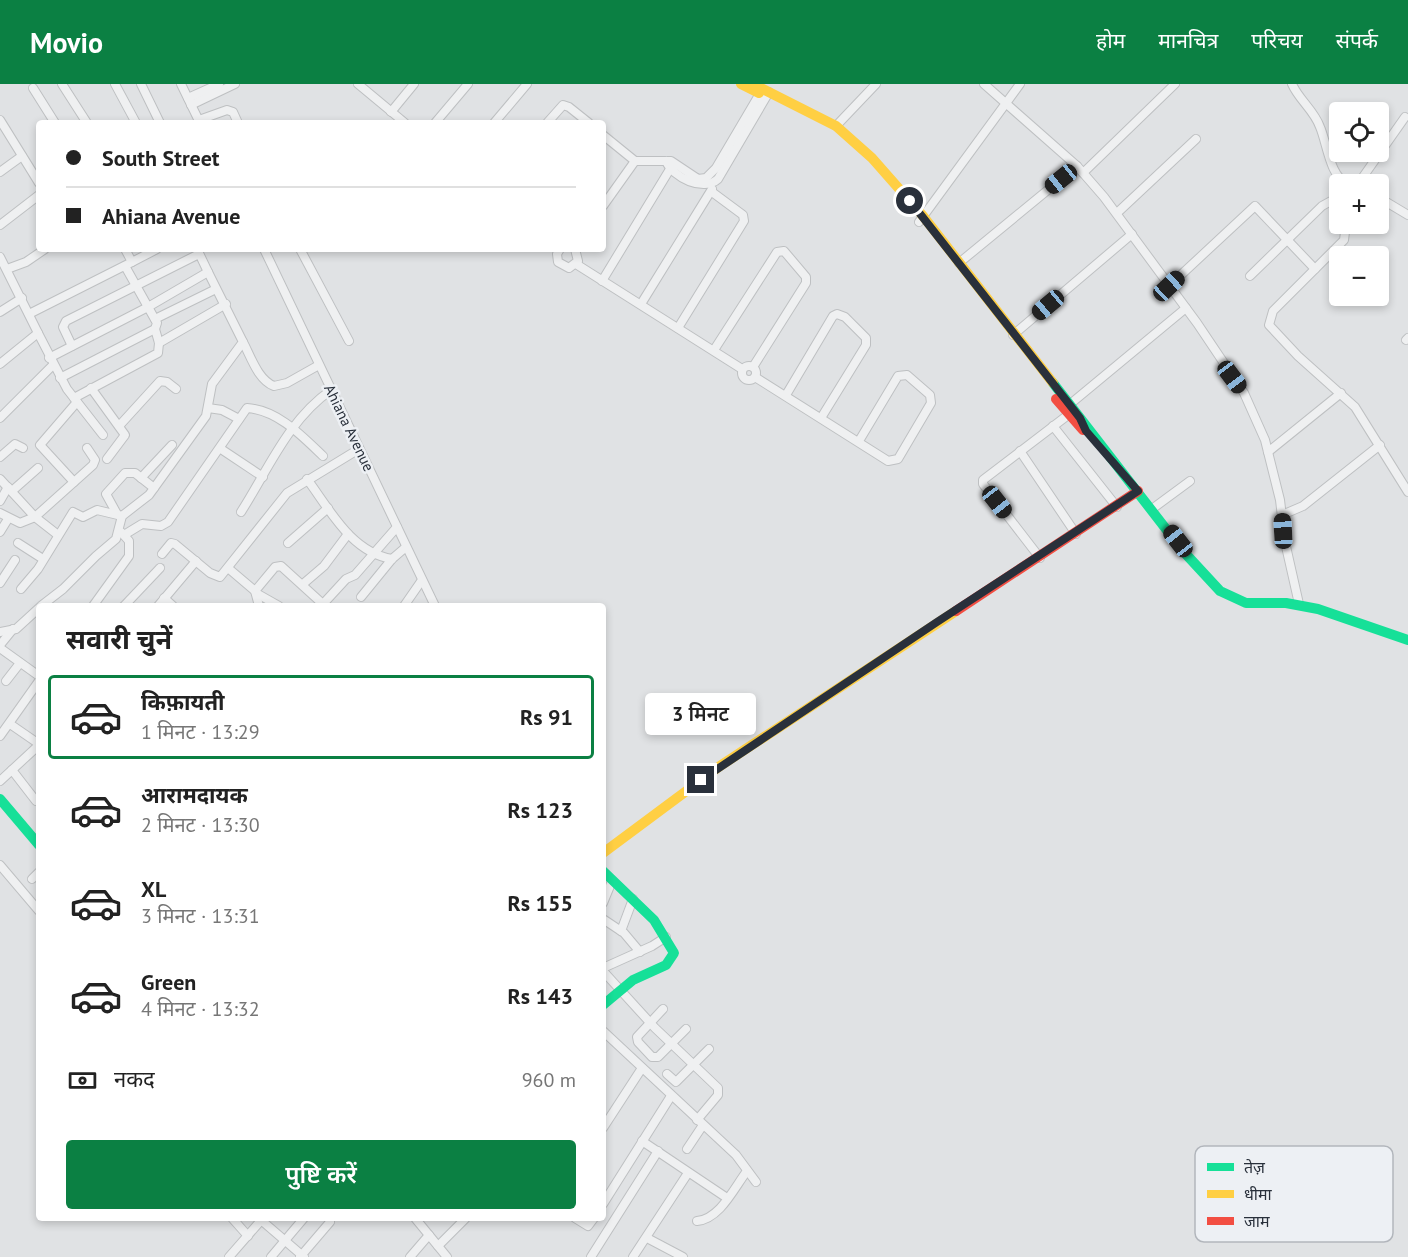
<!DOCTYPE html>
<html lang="hi">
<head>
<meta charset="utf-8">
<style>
  body { margin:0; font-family:"PT Sans","Noto Sans Devanagari",sans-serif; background:#f2f2f2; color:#222; height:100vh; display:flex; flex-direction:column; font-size:22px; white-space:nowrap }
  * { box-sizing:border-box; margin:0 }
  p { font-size:20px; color:#767676 }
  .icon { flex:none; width:33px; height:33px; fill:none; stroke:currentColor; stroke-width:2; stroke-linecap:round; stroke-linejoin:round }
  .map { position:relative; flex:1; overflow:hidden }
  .drawer { position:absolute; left:36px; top:519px; width:570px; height:618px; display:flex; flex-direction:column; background:#fff; border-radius:6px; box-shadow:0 3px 9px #0003 }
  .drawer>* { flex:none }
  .guide { position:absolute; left:36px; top:36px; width:570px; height:132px; border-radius:6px; box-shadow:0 3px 9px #0003; display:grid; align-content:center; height:132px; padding:0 30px; background:#fff }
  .tools { position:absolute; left:1329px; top:18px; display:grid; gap:12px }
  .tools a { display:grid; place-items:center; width:60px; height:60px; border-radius:6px; background:#fff; box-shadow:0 3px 9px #0003; font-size:30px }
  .end { position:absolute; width:27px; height:27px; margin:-14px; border:8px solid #29303b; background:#fff; box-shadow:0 0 0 3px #fff }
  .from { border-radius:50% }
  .bubble { position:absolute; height:42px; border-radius:6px; background:#fff; box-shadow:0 3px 9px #0003; font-size:20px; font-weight:600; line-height:42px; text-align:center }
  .car { position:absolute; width:18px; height:36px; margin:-18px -9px; border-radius:8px; box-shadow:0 0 4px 2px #0007; background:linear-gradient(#222 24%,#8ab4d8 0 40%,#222 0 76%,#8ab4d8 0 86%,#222 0) }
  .guide b { display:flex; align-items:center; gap:21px; height:57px; font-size:22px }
  .guide b+b { border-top:2px solid #e0e0e0 }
  .guide i { width:15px; height:15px; background:#222 }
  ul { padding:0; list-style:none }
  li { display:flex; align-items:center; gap:18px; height:84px; margin:0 12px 9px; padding:0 18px; border:3px solid transparent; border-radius:6px }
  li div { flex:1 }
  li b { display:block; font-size:22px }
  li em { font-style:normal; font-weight:600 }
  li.active { border-color:#0b8043 }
  li>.icon { width:54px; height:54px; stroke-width:1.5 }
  h2 { padding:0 30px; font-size:27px; line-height:72px }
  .pay { display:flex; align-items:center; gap:15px; height:66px; padding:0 30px; font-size:22px }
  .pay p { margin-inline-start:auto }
  .primary-button { display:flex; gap:12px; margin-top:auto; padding:12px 30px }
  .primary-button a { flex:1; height:69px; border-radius:6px; background:#0b8043; color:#fff; font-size:24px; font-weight:600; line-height:69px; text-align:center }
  header { display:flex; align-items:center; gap:36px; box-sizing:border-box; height:84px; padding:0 30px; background:#0b8043; color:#fff }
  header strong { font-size:28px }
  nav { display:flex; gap:33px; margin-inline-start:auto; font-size:21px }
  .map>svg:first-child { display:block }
</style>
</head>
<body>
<header>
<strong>Movio</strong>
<nav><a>होम</a><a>मानचित्र</a><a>परिचय</a><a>संपर्क</a></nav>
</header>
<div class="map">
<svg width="1408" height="1173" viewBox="0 0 1408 1173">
  <rect width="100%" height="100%" fill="#e0e2e4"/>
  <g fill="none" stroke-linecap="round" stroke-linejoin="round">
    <g stroke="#bec0c2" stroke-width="10">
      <g id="street">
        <path d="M 62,0 L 87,39"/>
        <path d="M 115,0 L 136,39"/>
        <path d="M 141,0 L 160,39"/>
        <path d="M 181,0 L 200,39"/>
        <path d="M 358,0 L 405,39"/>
        <path d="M 984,0 L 1077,82 L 1104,113 L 1197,239 L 1244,309 L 1265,356 L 1280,416 L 1285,458 L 1299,520"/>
        <path d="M 1292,0 C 1299,16 1314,26 1320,43 C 1327,59 1330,94 1348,100"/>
        <path d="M 33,4 L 55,39"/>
        <path d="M 188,14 L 219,0"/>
        <path d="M 191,21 L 235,0"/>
        <path d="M 391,28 L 414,0"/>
        <path d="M 0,36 L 39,99"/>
        <path d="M 199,36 L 227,26 L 233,28 L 238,39"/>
        <path d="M 435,39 L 468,0"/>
        <path d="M 494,39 L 527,0"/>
        <path d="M 547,39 L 563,21 L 569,23 L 589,39"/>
        <path d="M 836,42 L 876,0"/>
        <path d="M 603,51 L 635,77 L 603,122"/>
        <path d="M 635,77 L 671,77 L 698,95 L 706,94 L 716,84 L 762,6"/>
        <path d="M 666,77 C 673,94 704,108 718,95 L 769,8"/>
        <path d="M 0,88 L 22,72"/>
        <path d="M 1083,89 L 1175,0"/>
        <path d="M 1358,100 L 1405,33"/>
        <path d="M 1378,113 L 1408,131"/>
        <path d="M 1117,129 L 1196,55"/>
        <path d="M 919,138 L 1020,0"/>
        <path d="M 1346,140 L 1344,156 L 1273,227 L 1269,241 L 1298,272 L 1355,323 L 1408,408"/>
        <path d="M 0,141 L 39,111"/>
        <path d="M 125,165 L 132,178 L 157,165"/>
        <path d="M 264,165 L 435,522"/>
        <path d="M 300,165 L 349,257"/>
        <path d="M 560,165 L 557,170 L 558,178 L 569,184 L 578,177 L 575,165"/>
        <path d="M 0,173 L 38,249 L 0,280"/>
        <path d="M 959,179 L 1077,82"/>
        <path d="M 576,180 L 742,285"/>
        <path d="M 125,182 L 148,223 L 208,188 L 197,165"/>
        <path d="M 7,185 L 26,178 L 45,165"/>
        <path d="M 1250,192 L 1322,122 L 1340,112"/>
        <path d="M 602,197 L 670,85"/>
        <path d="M 1169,202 L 1255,122 L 1315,185"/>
        <path d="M 641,220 L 712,105"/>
        <path d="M 0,228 L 22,214"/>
        <path d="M 29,230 L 132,178"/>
        <path d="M 155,235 L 216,205"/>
        <path d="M 678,244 L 744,137 L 743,131 L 712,108"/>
        <path d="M 38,249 L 67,305 L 103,351"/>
        <path d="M 1013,251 L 1132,150"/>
        <path d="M 1406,256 L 1408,254"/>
        <path d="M 243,258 C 251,273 258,296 274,302 L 287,299 L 319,281"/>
        <path d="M 159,259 L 226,220"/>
        <path d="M 72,262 L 63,243 L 66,237 L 199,170"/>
        <path d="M 714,266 L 777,168 L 784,167 L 806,193 L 806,199 L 753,283"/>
        <path d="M 49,274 L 148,223 L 157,239 L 155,245 L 60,294"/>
        <circle cx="749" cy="289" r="7"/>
        <path d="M 755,293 L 888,377 L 898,375 L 931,319 L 930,311 L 907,291 L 898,292 L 859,357"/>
        <path d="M 91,304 L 125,351 L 107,375"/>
        <path d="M 786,311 L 833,232 L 837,230 L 845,233 L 866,254 L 866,261 L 821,334"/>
        <path d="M 74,314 L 158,269 L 159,259 L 155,245"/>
        <path d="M 1069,321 L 1186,224"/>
        <path d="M 208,324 L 222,326 L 239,335"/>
        <path d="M 0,334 L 53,281"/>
        <path d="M 119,342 L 160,297 L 167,298 L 176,305"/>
        <path d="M 1053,342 L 1117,423"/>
        <path d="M 221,365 L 263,393"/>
        <path d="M 1020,367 L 1076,450"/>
        <path d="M 1268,368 L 1341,309"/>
        <path d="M 0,373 L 15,360 L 23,364"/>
        <path d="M 141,394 L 172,361"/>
        <path d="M 0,395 L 35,433 L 93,381 L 95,376 L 87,364"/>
        <path d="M 307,395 C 330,426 351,468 392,475"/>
        <path d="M 74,398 L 40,361 L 77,318"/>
        <path d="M 12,407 L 38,384"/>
        <path d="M 0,417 L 8,403"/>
        <path d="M 1152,425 L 1190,397"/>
        <path d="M 241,428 C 268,386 288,336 331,306"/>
        <path d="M 0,429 L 20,439 L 35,433 L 58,451"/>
        <path d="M 117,430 L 106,410 L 125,389 L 135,389 L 154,404"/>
        <path d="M 1282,431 L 1303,422 L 1380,361"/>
        <path d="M 0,448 L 8,435"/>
        <path d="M 124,451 L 142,440 L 161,442 L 168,438 L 247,324 C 278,326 302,352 323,372"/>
        <path d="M 18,459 L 43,475"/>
        <path d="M 288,459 L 328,424"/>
        <path d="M 162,470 L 171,459 L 175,460 L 210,489 L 220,493 L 287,409 L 359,365"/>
        <path d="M 1040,474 L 983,400 L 983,396 L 1068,331"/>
        <path d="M 228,484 L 255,507 L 259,522"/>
        <path d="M 0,499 L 15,476"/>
        <path d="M 303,500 L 324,482 L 348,450"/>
        <path d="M 21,505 L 38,485 L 73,428 L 83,433 L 97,426 L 122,432"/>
        <path d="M 255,507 L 275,483 L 281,482 L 325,522"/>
        <path d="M 256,509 L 279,522"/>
        <path d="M 361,513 L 392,475 L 406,463"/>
        <path d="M 164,514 L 173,522"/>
        <path d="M 323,520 L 346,495 L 355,491 L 397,443"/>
        <path d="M 41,522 L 63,505 L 96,472 L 116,455 L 122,432 L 149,411 L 206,332 L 212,300 L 243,258 L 208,188"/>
        <path d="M 93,522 L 129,472 L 129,457 L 121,448"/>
        <path d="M 124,522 L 160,484"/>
        <path d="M 158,522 L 196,477"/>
        <path d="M 404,522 L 422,496"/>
        <path d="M 0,548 L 16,545 L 39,524"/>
        <path d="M 0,561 L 13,545"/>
        <path d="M 0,564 L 39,592"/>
        <path d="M 6,597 L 20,579"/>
        <path d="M 10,640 L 39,660"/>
        <path d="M 0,652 L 39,597"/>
        <path d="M 12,686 L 36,717"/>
        <path d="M 0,697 L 39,661"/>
        <path d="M 0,781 L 39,827"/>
        <path d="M 32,795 L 39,788"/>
        <path d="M 603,819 L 612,797"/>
        <path d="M 603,835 L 624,849 L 640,868"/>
        <path d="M 621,847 L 633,815"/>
        <path d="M 603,884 L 652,862 L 666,853"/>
        <path d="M 603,887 L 655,944 L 718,1004 L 718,1011 L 697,1036"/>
        <path d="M 663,925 L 637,953 L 638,958 L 652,973 L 658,973 L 686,945"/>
        <path d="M 603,947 L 736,1071 L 756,1098"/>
        <path d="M 667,990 L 676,998 L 709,965"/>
        <path d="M 603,1044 L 642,984"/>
        <path d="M 642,1057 L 727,1114"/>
        <path d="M 687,1065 L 703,1041"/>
        <path d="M 603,1120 L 671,1012"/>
        <path d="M 232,1134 L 248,1152"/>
        <path d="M 415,1134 L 447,1173"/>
        <path d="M 575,1134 L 588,1142 L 594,1134"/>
        <path d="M 261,1136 L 304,1173"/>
        <path d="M 697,1137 C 720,1135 734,1104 747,1087"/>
        <path d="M 647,1154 L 683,1173"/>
        <path d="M 438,1162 L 466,1134"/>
        <path d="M 229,1173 L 263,1134"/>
        <path d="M 271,1173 L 304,1134"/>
        <path d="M 300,1173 L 330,1138"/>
        <path d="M 410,1173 L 429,1151"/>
        <path d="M 591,1173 L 658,1067"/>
        <path d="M 633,1173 L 688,1089"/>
      </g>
    </g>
    <use href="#street" stroke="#eff0f1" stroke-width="8"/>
    <g stroke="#16e098" stroke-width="10">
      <path d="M 1053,299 L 1183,467 L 1220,507 L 1246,519 L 1286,519 L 1318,525 L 1408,556"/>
      <path d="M 0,715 L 39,761"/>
      <path d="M 603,787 L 654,836 L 674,869 L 666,881 L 633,896 L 603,921"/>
    </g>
    <g stroke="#ffcf43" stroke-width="10">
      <path d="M 741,0 L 759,9"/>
      <path d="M 753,0 L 836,42 L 872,74 L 923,132 L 1053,299"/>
      <path d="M 603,769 L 720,682 L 956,527"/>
    </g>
    <g stroke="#f24e42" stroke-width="10">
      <path d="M 1056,315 L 1083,346"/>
      <path d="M 956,527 L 1138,407"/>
    </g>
  </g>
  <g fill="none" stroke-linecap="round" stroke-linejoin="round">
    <path stroke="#29303b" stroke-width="8" d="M 701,696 L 937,538 L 1138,407 L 1086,347 L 1080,334 L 910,117"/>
  </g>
  <g text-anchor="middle" stroke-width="5" stroke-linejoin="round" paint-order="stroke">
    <g font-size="15" fill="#29303b" stroke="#edf0f4">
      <text transform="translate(349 344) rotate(64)" y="5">Ahiana Avenue</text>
    </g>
  </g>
  <rect x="1195" y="1062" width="198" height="96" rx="9" fill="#edf0f4" stroke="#b2b6bc" stroke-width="1.5"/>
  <rect x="1207" y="1079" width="27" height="8" fill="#16e098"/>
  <rect x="1207" y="1106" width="27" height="8" fill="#ffcf43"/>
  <rect x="1207" y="1133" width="27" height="8" fill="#f24e42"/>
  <g font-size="16" fill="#29303b">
    <text x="1244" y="1089">तेज़</text>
    <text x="1244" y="1116">धीमा</text>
    <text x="1244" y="1143">जाम</text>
  </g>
</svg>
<div class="tools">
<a><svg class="icon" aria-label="locate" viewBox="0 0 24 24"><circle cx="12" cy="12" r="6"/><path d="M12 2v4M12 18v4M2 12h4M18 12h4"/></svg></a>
<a>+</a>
<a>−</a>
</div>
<i class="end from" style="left:910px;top:117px"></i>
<i class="end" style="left:701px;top:696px"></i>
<div class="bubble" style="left:645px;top:609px;width:111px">3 मिनट</div>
<i class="car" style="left:1061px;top:95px;rotate:231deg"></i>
<i class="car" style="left:1169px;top:202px;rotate:47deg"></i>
<i class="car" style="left:1048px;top:221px;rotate:230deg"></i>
<i class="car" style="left:1232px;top:293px;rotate:143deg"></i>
<i class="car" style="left:997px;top:418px;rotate:142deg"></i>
<i class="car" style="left:1283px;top:447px;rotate:357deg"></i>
<i class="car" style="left:1178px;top:457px;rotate:322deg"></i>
<div class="guide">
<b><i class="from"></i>South Street</b>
<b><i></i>Ahiana Avenue</b>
</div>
<section class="drawer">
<h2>सवारी चुनें</h2>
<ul>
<li class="active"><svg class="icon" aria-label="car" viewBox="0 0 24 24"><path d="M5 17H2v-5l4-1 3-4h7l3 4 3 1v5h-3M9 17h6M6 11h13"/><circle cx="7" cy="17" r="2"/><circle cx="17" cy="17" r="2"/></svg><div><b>किफ़ायती</b><p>1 मिनट · 13:29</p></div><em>Rs 91</em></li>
<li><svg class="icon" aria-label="car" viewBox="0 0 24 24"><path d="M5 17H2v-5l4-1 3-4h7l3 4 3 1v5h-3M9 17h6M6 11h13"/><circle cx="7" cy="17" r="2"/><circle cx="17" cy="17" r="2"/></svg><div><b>आरामदायक</b><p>2 मिनट · 13:30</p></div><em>Rs 123</em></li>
<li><svg class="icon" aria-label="car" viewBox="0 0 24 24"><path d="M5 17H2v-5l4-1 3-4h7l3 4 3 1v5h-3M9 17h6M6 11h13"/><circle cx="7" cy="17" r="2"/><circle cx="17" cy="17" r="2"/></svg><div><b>XL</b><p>3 मिनट · 13:31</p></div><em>Rs 155</em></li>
<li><svg class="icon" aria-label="car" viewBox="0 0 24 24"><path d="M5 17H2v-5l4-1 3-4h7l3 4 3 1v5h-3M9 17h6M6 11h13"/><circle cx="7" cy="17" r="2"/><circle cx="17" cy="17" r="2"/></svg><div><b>Green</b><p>4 मिनट · 13:32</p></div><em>Rs 143</em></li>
</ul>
<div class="pay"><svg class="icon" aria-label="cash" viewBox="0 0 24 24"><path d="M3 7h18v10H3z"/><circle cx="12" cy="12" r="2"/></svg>नकद<p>960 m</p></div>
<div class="primary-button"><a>पुष्टि करें</a></div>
</section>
</div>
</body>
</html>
